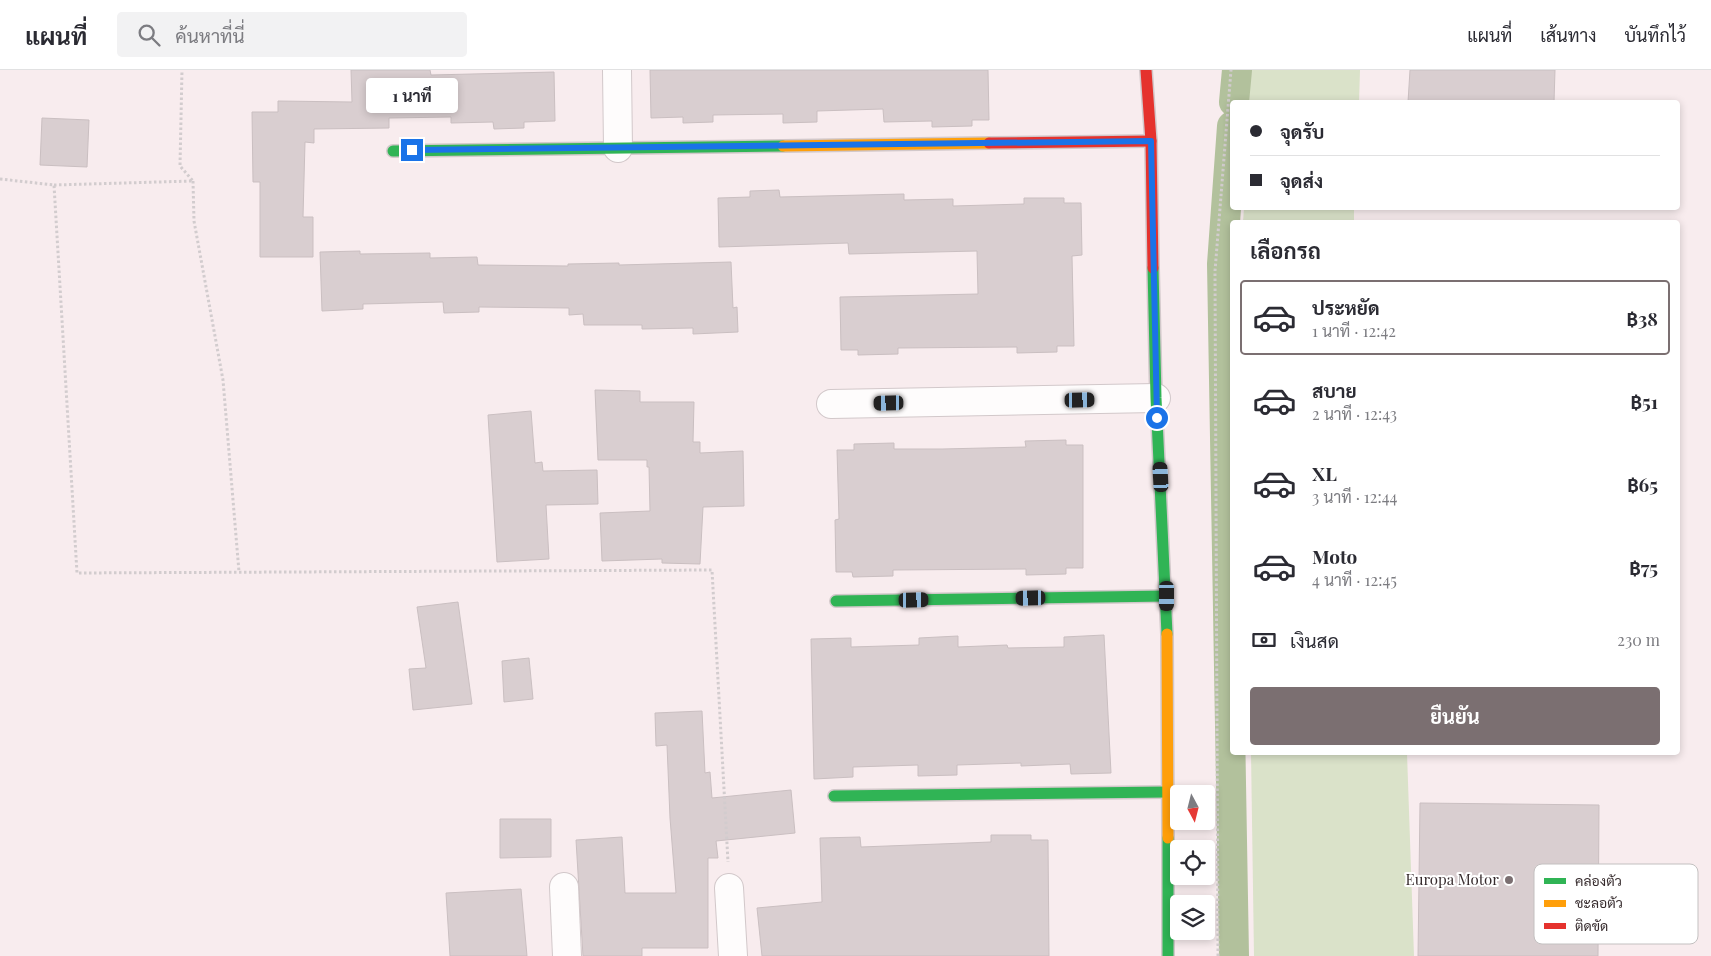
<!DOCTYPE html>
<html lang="th">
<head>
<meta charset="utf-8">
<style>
  body { margin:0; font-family:"Playfair Display",Sarabun,serif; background:#f2f2f3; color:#2b2b33; height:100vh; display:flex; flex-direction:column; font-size:19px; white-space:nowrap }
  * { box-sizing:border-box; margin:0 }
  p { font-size:16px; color:#7c7c81 }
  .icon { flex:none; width:28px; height:28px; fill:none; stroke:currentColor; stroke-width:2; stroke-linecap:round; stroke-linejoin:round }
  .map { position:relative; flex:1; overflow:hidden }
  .drawer { position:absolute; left:1230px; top:150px; width:450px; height:535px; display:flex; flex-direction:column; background:#fff; border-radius:5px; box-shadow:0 2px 8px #0003 }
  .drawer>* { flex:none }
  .banner { position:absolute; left:1230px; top:30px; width:450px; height:110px; border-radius:5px; box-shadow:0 2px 8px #0003; display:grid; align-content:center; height:110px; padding:0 20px; background:#fff }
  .needle { width:32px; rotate:173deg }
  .fabs { position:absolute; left:1170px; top:715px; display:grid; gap:10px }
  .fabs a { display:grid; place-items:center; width:45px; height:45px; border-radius:5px; background:#fff; box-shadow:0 2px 8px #0003; font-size:25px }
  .end { position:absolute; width:22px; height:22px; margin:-11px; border:6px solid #1a73e8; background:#fff; box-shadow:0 0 0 2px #fff }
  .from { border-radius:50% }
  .bubble { position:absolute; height:35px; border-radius:5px; background:#fff; box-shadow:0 2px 8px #0003; font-size:16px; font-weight:700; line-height:35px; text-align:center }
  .car { position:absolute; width:15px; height:30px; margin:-15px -8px; border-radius:6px; box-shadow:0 0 4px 1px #0007; background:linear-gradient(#222 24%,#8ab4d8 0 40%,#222 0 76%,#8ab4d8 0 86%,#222 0) }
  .banner b { display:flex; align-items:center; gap:18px; height:48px; font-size:19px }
  .banner b+b { border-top:1px solid #e1e1e2 }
  .banner i { width:12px; height:12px; background:#2b2b33 }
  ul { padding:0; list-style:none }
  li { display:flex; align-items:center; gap:15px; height:75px; margin:0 10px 8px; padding:0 10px; border:2px solid transparent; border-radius:5px }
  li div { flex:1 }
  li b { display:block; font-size:19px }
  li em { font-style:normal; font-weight:700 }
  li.current { border-color:#7b6f71 }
  li>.icon { width:45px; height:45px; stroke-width:1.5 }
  h2 { padding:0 20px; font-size:22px; line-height:60px }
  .pay { display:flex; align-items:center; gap:12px; height:55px; padding:0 20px; font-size:19px }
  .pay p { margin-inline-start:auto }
  .action { display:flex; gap:10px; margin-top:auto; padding:10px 20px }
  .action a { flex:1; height:58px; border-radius:5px; background:#7b6f71; color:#fff; font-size:20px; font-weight:700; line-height:58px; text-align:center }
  header { display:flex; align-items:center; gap:30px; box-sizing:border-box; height:70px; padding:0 25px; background:#fff; border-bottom:1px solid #e1e1e2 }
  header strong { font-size:24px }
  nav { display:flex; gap:28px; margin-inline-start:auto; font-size:18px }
  .search { width:350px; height:45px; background:#f2f2f3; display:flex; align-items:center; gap:12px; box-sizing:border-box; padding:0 18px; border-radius:5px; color:#7c7c81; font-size:19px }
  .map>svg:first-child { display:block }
</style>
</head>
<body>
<header>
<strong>แผนที่</strong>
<div class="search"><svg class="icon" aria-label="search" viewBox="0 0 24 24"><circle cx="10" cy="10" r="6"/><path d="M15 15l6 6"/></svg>ค้นหาที่นี่</div>
<nav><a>แผนที่</a><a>เส้นทาง</a><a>บันทึกไว้</a></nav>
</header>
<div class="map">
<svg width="1711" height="886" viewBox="0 0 1711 886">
  <rect width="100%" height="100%" fill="#f8ecee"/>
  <g fill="#dae2c9">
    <path d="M 1248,0 L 1360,0 L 1359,32 L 1247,32 Z"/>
    <path d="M 1244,138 L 1354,138 L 1354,152 L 1243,152 Z"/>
    <path d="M 1251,683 L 1407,683 L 1414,886 L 1254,886 Z"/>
  </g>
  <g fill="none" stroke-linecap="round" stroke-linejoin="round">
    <g stroke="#b2c19c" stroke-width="30">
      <path d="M 1234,32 L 1237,0"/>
      <path d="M 1232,56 L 1222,194 L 1234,886"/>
    </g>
  </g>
  <g fill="#d9ced0" stroke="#cabfc1">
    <path d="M 351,0 L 430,0 L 431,5 L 554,2 L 555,51 L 524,52 L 524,58 L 494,59 L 493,52 L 451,53 L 451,47 L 389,48 L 389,58 L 314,59 L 314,73 L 305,72 L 303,147 L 313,147 L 313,187 L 260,187 L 260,112 L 253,112 L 252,42 L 278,42 L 278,31 L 352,32 Z"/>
    <path d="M 650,0 L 988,0 L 989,50 L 972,50 L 972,56 L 932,57 L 932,51 L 884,52 L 883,39 L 817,41 L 817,52 L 783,53 L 783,44 L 713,45 L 713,52 L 683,53 L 683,47 L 651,48 Z"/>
    <path d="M 1410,0 L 1555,0 L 1554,32 L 1408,32 Z"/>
    <path d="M 42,48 L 89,50 L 87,97 L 40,95 Z"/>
    <path d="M 779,120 L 780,127 L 904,124 L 904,130 L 953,129 L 953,136 L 1024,134 L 1024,128 L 1064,128 L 1064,133 L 1081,133 L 1082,185 L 1072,186 L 1074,276 L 1057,276 L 1057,282 L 1017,283 L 1017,277 L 898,278 L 898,284 L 858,285 L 858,280 L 841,280 L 840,227 L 978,224 L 977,181 L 849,184 L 848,173 L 719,177 L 718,128 L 750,127 L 750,121 Z"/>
    <path d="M 360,181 L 360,184 L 430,183 L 430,188 L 477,187 L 478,195 L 568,196 L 568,194 L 619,193 L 619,195 L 731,192 L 733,238 L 737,237 L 738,262 L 693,264 L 693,258 L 642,259 L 642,255 L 584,255 L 583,244 L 569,245 L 569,238 L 479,237 L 479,242 L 444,243 L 443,232 L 363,234 L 363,239 L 322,241 L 320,182 Z"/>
    <path d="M 595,320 L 640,321 L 640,332 L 694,332 L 693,372 L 700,372 L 700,383 L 743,381 L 744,436 L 703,437 L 700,494 L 662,493 L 662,489 L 602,491 L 600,443 L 650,441 L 649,397 L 647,397 L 647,390 L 598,390 Z"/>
    <path d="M 531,341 L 535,393 L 542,392 L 543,401 L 597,400 L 598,434 L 546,435 L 549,489 L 497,492 L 488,345 Z"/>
    <path d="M 1066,370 L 1066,375 L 1083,375 L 1083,498 L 1066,498 L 1066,504 L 1026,505 L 1026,499 L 893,500 L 893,506 L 853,507 L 852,502 L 836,502 L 835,450 L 839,449 L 837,380 L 854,380 L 854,374 L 894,373 L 894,379 L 942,379 L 1026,377 L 1025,371 Z"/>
    <path d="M 458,532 L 472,634 L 413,640 L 409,599 L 426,598 L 417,537 Z"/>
    <path d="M 1104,565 L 1111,703 L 1071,704 L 1070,694 L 1021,696 L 1021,693 L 957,695 L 957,705 L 918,706 L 918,695 L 853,697 L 853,707 L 814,709 L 811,569 L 851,568 L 851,577 L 919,575 L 919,568 L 958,566 L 958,577 L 1007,575 L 1008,578 L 1064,577 L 1064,567 Z"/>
    <path d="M 529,588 L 533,629 L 504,632 L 502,591 Z"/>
    <path d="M 702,641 L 705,703 L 710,702 L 712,728 L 791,720 L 795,763 L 716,771 L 718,788 L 708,788 L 708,878 L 642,878 L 642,886 L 583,886 L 576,770 L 622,767 L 625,823 L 676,823 L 670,748 L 667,675 L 656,676 L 655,643 Z"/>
    <path d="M 1420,733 L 1599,735 L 1598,886 L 1418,886 Z"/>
    <path d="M 500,749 L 551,749 L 551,787 L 500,788 Z"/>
    <path d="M 991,765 L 1031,765 L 1031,770 L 1048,770 L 1049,886 L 762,886 L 757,838 L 822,832 L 820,768 L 860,767 L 861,777 L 991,772 Z"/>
    <path d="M 521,819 L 527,886 L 450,886 L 446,823 Z"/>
  </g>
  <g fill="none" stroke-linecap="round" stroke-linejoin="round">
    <g stroke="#d2c8ca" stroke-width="30">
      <g id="street">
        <path d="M 617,0 L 618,78"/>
        <path d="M 831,334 L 1156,328"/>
        <path d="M 564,817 L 567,886"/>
        <path d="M 729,818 L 733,886"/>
      </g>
    </g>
    <g stroke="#d2c8ca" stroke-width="14">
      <g id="fast">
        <path d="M 393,81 L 783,76"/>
        <path d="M 1153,198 L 1156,328 L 1167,564"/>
        <path d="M 836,531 L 1167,526"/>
        <path d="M 834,726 L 1167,722"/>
        <path d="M 1168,768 L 1168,886"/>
      </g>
    </g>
    <g stroke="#d2c8ca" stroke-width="14">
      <g id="slow">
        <path d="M 783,76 L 989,73"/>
        <path d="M 1167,564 L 1168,768"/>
      </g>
    </g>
    <g stroke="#d2c8ca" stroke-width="14">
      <g id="jam">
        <path d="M 1146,0 L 1151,71 L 1153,198"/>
        <path d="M 989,73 L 1151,71"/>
      </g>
    </g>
    <g stroke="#d2ccce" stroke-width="3" stroke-dasharray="2.5 2.5" stroke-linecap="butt">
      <path d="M 0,109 L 54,115 L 77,503 L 712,500 L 728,792"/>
      <path d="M 193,111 L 194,151 L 223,310 L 239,502"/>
      <path d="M 54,115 L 193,111 L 180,96 L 182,0"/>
      <path d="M 1218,886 L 1215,201 L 1231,0"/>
    </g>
    <use href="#street" stroke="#fefcfc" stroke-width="28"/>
    <use href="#fast" stroke="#30b455" stroke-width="11"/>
    <use href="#slow" stroke="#ff9f0a" stroke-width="11"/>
    <use href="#jam" stroke="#e5322d" stroke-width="11"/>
  </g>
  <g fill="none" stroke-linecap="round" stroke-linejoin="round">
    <path stroke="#1a73e8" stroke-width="6" d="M 412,80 L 1151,71 L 1157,348"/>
  </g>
  <circle fill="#7b6f71" stroke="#fff" stroke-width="2" cx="1509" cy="810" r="5"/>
  <g text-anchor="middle" stroke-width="4" stroke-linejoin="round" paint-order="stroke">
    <g font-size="15" fill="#372c2e" stroke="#fff" text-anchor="end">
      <text x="1499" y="815">Europa Motor</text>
    </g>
  </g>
  <rect x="1534" y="794" width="164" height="80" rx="8" fill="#fff" stroke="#c3c0c0" stroke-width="1"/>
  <rect x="1544" y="808" width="22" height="6" fill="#30b455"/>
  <rect x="1544" y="830" width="22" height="7" fill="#ff9f0a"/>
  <rect x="1544" y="853" width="22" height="6" fill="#e5322d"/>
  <g font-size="14" fill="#372c2e">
    <text x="1575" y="816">คล่องตัว</text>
    <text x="1575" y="838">ชะลอตัว</text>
    <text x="1575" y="861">ติดขัด</text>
  </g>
</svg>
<div class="fabs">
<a><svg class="needle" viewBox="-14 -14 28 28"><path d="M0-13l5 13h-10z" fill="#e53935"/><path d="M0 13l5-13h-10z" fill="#7c7c81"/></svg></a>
<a><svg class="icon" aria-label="locate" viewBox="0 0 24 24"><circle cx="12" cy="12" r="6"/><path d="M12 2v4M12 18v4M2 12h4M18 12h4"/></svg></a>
<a><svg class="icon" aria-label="layers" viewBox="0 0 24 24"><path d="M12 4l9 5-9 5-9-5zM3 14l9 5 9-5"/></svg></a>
</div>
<i class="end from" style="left:1157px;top:348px"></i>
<i class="end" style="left:412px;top:80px"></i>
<div class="bubble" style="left:366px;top:8px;width:92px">1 นาที</div>
<i class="car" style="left:1080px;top:330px;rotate:89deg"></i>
<i class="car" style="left:889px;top:333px;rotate:269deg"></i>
<i class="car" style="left:1161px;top:407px;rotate:357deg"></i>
<i class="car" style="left:1167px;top:526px;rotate:180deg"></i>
<i class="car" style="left:1031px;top:528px;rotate:269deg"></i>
<i class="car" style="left:914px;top:530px;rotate:89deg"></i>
<div class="banner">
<b><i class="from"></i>จุดรับ</b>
<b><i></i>จุดส่ง</b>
</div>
<section class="drawer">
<h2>เลือกรถ</h2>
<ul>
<li class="current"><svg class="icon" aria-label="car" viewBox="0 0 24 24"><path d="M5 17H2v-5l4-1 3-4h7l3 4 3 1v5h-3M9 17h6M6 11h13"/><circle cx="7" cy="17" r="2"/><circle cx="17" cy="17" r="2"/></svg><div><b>ประหยัด</b><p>1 นาที · 12:42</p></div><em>฿38</em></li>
<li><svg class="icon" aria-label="car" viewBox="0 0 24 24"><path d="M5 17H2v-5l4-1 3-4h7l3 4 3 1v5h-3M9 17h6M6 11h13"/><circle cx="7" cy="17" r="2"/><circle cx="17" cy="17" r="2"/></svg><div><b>สบาย</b><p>2 นาที · 12:43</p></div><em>฿51</em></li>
<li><svg class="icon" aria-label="car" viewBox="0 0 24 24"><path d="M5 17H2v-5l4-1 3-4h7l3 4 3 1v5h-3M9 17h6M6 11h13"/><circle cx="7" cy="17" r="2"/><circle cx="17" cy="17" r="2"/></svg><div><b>XL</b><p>3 นาที · 12:44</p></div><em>฿65</em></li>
<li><svg class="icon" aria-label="car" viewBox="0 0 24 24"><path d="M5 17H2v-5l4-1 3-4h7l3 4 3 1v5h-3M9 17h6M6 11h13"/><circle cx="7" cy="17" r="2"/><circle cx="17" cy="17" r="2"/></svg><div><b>Moto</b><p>4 นาที · 12:45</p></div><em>฿75</em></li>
</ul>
<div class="pay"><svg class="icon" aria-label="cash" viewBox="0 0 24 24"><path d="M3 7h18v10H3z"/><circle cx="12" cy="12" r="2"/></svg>เงินสด<p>230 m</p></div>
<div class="action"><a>ยืนยัน</a></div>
</section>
</div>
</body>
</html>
